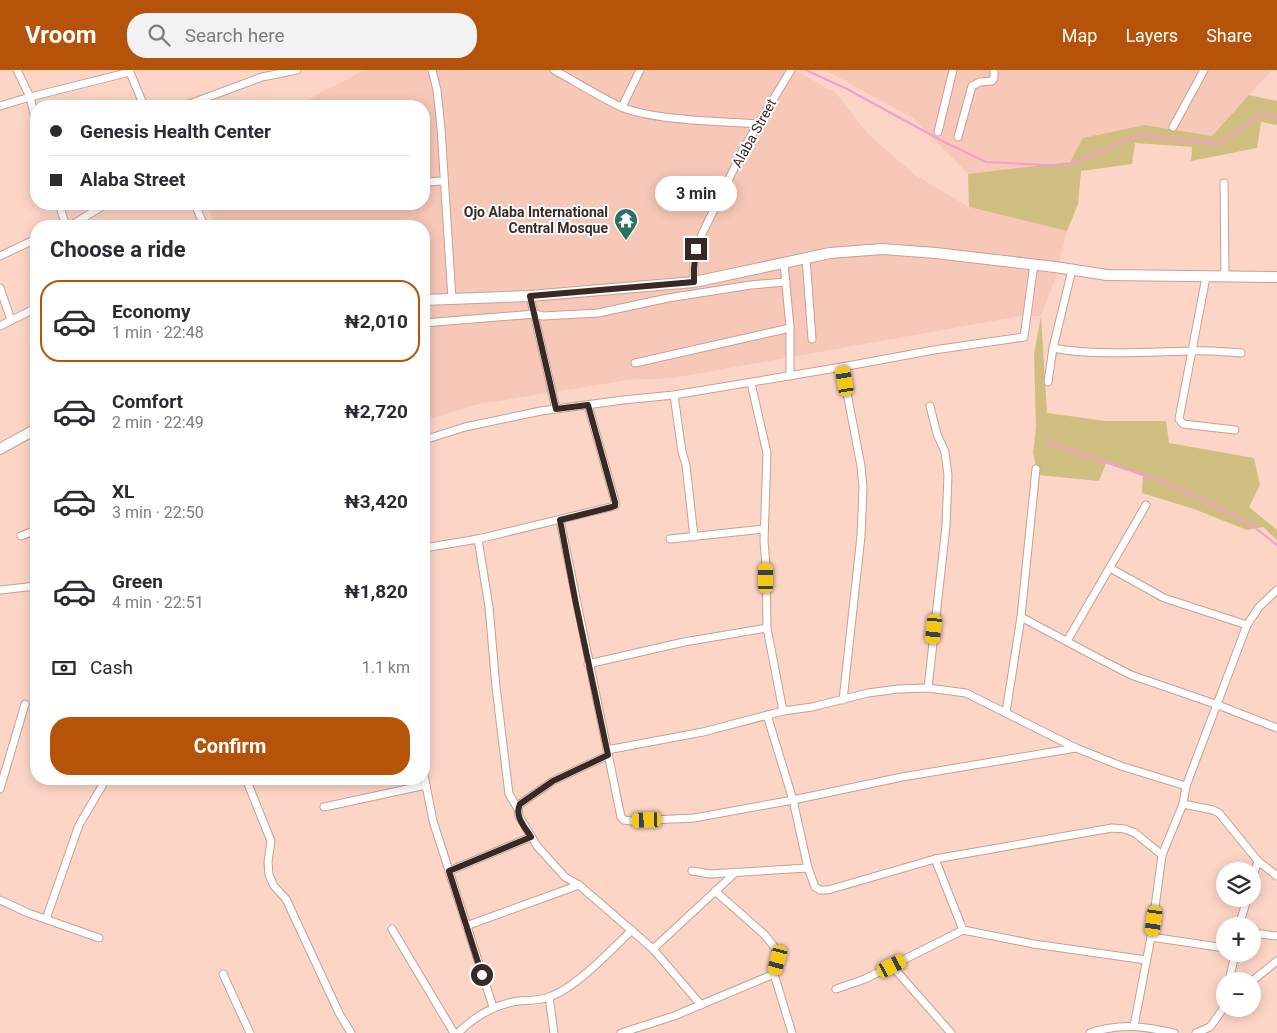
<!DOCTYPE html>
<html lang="en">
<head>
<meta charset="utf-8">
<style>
  body { margin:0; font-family:Roboto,sans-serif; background:#f2f2f3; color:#2b2b33; height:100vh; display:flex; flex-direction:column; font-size:19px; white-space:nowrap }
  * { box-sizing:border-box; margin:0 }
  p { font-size:16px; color:#7c7c81 }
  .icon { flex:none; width:28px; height:28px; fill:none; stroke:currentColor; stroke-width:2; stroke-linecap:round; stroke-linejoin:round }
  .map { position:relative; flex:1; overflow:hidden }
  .sheet { position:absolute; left:30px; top:150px; width:400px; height:565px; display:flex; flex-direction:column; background:#fff; border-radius:20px; box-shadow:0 2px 12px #0003 }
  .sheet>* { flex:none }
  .hud { position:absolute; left:30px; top:30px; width:400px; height:110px; border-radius:20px; box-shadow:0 2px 12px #0003; display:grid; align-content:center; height:110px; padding:0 20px; background:#fff }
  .tools { position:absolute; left:1216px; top:792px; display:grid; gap:10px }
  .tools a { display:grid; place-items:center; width:45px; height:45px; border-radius:50%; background:#fff; box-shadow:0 2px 12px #0003; font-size:25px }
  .end { position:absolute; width:22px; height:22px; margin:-11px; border:6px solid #382924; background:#fff; box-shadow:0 0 0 2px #fff }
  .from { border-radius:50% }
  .bubble { position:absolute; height:35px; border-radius:18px; background:#fff; box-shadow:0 2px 12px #0003; font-size:16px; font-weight:700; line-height:35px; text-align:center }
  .car { position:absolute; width:15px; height:30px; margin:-15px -8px; border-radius:6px; box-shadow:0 0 4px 1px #0007; background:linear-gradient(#f5c518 24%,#345 0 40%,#f5c518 0 76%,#345 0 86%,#f5c518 0) }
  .hud b { display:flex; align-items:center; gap:18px; height:48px; font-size:19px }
  .hud b+b { border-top:1px solid #e1e1e2 }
  .hud i { width:12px; height:12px; background:#2b2b33 }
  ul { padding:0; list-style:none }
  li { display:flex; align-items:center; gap:15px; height:82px; margin:0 10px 8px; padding:0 10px; border:2px solid transparent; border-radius:20px }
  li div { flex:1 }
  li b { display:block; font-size:19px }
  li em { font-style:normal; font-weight:700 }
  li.active { border-color:#b45309 }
  li>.icon { width:45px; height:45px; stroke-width:1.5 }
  h2 { padding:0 20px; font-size:22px; line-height:60px }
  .pay { display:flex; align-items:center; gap:12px; height:55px; padding:0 20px; font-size:19px }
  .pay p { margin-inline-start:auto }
  .cta { display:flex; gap:10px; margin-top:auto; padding:10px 20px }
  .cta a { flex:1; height:58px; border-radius:20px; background:#b45309; color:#fff; font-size:20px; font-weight:700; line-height:58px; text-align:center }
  header { display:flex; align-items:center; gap:30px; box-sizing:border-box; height:70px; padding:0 25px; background:#b45309; color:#fff }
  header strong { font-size:24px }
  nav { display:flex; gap:28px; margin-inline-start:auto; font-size:18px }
  .search { width:350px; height:45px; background:#f2f2f3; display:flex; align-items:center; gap:12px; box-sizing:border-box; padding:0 18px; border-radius:20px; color:#7c7c81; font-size:19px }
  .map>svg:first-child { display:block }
</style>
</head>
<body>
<header>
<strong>Vroom</strong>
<div class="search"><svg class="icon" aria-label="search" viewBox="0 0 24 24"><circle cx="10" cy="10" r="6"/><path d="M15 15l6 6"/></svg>Search here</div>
<nav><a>Map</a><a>Layers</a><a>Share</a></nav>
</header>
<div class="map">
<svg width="1277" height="963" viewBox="0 0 1277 963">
  <rect width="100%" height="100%" fill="#fdd5c7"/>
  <g fill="#f7c7b7">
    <path d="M 364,0 L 795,0 L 836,23 L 869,65 L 915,105 L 969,137 L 1067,161 L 1055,210 L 1041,246 L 1021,246 L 673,308 L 628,310 L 475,335 L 424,351 L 424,156 L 216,156 L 206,134 L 424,134 L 424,36 L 288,36 L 306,31 Z"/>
    <path d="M 825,0 L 1272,0 L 1212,66 L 1145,55 L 1070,92 L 968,104 L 914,49 Z"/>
  </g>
  <g fill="#cfbe7f">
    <path d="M 1249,25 L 1277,31 L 1277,55 L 1261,52 L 1257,78 L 1191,91 L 1192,77 L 1135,73 L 1132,94 L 1081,101 L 1078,134 L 1067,161 L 969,137 L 968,104 L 1070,92 L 1083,68 L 1145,55 L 1212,66 Z"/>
    <path d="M 1041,246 L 1047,343 L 1106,351 L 1166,351 L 1169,373 L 1254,388 L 1260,415 L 1249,437 L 1277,460 L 1277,470 L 1263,457 L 1247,460 L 1194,439 L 1142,423 L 1143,405 L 1106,393 L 1099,411 L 1038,405 L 1033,383 L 1036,357 L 1034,284 Z"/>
  </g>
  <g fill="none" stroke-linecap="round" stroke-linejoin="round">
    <g stroke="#f39dd2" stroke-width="2">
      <path d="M 806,0 L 847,19 L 944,72 L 986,92 L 1066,96 L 1138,65 L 1219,74 L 1261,44 L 1277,47"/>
      <path d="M 1045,371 L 1177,417 L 1249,453 L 1277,475"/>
    </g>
    <g stroke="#c6a093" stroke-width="9">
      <g id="minor">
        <path d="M 17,0 L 30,27 L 36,52"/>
        <path d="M 129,0 L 144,36"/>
        <path d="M 432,0 L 437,20 L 441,58 L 452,229"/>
        <path d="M 554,0 C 576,12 598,26 621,37 C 656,51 720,51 758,54"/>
        <path d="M 0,36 L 30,27 L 130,2"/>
        <path d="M 184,36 L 262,7 L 297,0"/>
        <path d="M 622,37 L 640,0"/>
        <path d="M 1173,57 L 1204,0"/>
        <path d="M 938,62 L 953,0"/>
        <path d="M 958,67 L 972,16 L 980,12 L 992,11 L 994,8 L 994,0"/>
        <path d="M 424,112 L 444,111"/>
        <path d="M 1224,113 L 1225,206"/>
        <path d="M 59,134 L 66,156"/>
        <path d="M 195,134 L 204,156"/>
        <path d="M 196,136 L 212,134"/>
        <path d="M 70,156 L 106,134"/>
        <path d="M 0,186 L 36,169"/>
        <path d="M 806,188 L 812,269"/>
        <path d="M 784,193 L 790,258 L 790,306"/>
        <path d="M 1206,207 L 1179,349 L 1183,354 L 1235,360"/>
        <path d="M 694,212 L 694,189 L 696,179 L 703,162 L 745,76 L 791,0"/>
        <path d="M 0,218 L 11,250"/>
        <path d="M 530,226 L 556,339"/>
        <path d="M 424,253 L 535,244 L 543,246 L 598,243 L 668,228 L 751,215 L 786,212"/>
        <path d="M 0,256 L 36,238"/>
        <path d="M 1053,278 C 1094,286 1148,282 1191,281 C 1207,280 1224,282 1241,283"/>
        <path d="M 635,293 L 790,258"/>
        <path d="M 842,297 L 861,396 L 863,418 L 861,466 L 843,630"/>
        <path d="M 1048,312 L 1053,278 L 1072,200"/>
        <path d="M 751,313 L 767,383 L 764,471 L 766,496 L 767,558 L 783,641"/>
        <path d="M 674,325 L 682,382 L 686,395 L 694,467"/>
        <path d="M 424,370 L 465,357 L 541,341 L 623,330 L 674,325 L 842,297 L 934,280 L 1024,267 L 1034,194"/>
        <path d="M 560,450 L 621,747 L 624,750 L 631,751 L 694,748 L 793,730 L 902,707 L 1076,678"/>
        <path d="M 21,466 L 36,460"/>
        <path d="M 478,469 L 489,537 L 496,617 L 509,724 L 518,739"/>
        <path d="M 670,469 L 764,459"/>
        <path d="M 424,478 L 478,469 L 615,436 L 615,431 L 588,335"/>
        <path d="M 1110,498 L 1164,528 L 1247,555"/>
        <path d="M 0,520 L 36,516"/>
        <path d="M 1021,547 L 1094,586 L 1131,605 L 1218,635 L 1277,658"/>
        <path d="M 1067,571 L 1146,435"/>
        <path d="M 588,594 L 684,572 L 767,558"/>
        <path d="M 928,618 L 946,456 L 948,405 L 945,382 L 937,364 L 930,336"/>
        <path d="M 1006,642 L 1021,547 L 1036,399"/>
        <path d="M 767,645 L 793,730 L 808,798 L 815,817 L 820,820 L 828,820 L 935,789 L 1112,758 L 1125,759 L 1135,763 L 1162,785"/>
        <path d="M 607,680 L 703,662 L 783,641 L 812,637 L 868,623 L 898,619 L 928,618 L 966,623 L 1076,678 L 1121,696 L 1186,716"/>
        <path d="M 608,685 L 553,711 L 520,734 L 518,739 L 519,746 L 537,776 L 565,807 L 579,815 L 653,879 L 701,935"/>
        <path d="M 424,705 L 433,751 L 493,937"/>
        <path d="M 246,709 L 271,771 L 268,792 L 269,805 L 274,816 L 286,829 L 339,943 L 351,963"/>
        <path d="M 0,719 L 25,634"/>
        <path d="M 1183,734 L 1213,740 L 1219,743 L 1258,791 L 1277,806"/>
        <path d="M 324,737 L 426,715"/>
        <path d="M 935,789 L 963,860"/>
        <path d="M 449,801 L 531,767"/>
        <path d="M 692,801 L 710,804 L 808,798"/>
        <path d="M 1252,809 L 1258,791"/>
        <path d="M 715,821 L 765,865 L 775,878 L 778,890 L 774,904 L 792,963"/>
        <path d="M 0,830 L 28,843 L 99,868"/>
        <path d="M 46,849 L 79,755 L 105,711"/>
        <path d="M 466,856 L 579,815"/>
        <path d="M 1239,856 L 1247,829"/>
        <path d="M 392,859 L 454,963"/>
        <path d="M 1252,863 L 1277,866"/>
        <path d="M 1151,867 L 1225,878"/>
        <path d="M 653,879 L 735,803"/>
        <path d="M 892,896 L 951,963"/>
        <path d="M 223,904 L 250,963"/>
        <path d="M 1229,911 L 1235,884"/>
        <path d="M 1252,911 L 1277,891"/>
        <path d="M 836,919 L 865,909 L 963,860 L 1034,874 L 1146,890"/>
        <path d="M 549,927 L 554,963"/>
        <path d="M 1134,956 L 1151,867 L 1162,785 L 1183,734 L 1186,716 L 1247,555 L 1259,537 L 1277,520"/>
        <path d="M 458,963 C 475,946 494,935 518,931 C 528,930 540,931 549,927 C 576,918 611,880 632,860"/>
        <path d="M 621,963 L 674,946 L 774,904"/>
        <path d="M 1090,963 C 1120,953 1143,956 1174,963"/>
        <path d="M 1196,963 L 1210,957 L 1225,936"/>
      </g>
    </g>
    <g stroke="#c6a093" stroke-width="12">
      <g id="secondary">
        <path d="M 424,230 L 530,226 L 694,212 L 830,183 L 882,179 L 936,183 L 1055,197 L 1107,205 L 1277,207"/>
        <path d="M 0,379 L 36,359"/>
      </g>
    </g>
    <use href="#minor" stroke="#fff" stroke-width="7"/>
    <use href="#secondary" stroke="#fff" stroke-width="10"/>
  </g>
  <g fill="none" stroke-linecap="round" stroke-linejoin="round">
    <path stroke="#382924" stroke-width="6" d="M 482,905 L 449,801 L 531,767 C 525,757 514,746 520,734 L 553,711 L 608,685 L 576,534 L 560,450 L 612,437 L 615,436 L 615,432 L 588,335 L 556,339 L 530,226 L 694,212 L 694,198 L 696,179"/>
  </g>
  <defs>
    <g id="temple-pin" transform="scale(1.25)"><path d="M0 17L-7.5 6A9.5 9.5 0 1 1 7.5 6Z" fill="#2b7064" stroke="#fff"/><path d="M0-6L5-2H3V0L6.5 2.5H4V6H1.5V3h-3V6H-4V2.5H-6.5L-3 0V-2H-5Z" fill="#fff"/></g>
  </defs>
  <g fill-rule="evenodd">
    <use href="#temple-pin" x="626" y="150"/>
  </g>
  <g text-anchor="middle" stroke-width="4" stroke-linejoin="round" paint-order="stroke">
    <g font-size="14" fill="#382924" stroke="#fff">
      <text transform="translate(754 63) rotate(-61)" y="5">Alaba Street</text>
    </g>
    <g font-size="14" font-weight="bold" fill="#382924" stroke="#fff" text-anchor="end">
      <text x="608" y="147">Ojo Alaba International<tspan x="608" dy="16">Central Mosque</tspan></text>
    </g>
  </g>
</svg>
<div class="tools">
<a><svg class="icon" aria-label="layers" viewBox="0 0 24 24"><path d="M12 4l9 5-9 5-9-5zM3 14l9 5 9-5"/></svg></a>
<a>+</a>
<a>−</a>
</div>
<i class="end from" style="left:482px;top:905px"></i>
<i class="end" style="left:696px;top:179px"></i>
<div class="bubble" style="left:655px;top:106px;width:82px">3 min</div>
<i class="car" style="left:845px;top:311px;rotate:350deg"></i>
<i class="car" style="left:766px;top:508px;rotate:0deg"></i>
<i class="car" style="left:934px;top:559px;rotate:186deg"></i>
<i class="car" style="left:647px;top:750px;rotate:268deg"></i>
<i class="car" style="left:1154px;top:851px;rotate:188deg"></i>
<i class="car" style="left:778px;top:890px;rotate:195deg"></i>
<i class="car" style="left:892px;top:896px;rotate:63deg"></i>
<div class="hud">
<b><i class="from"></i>Genesis Health Center</b>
<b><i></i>Alaba Street</b>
</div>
<section class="sheet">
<h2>Choose a ride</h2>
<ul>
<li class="active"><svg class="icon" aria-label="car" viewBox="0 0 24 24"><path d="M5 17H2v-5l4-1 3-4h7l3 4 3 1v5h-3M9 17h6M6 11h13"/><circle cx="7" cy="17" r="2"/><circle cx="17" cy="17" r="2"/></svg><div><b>Economy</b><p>1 min · 22:48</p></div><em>₦2,010</em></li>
<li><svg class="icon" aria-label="car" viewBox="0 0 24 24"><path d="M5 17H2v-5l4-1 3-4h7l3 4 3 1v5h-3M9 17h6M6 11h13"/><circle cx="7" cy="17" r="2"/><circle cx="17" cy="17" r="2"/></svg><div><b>Comfort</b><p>2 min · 22:49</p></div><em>₦2,720</em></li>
<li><svg class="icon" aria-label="car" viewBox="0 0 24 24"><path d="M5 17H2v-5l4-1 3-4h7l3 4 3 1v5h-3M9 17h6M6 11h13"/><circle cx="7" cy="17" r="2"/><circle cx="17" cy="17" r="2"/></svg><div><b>XL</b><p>3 min · 22:50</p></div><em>₦3,420</em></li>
<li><svg class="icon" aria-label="car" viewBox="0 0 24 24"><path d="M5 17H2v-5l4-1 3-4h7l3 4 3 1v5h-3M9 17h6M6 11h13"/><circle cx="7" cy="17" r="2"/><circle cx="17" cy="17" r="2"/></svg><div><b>Green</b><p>4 min · 22:51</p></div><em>₦1,820</em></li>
</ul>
<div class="pay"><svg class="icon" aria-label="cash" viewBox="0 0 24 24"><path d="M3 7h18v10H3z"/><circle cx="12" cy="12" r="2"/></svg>Cash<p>1.1 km</p></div>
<div class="cta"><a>Confirm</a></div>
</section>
</div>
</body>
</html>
